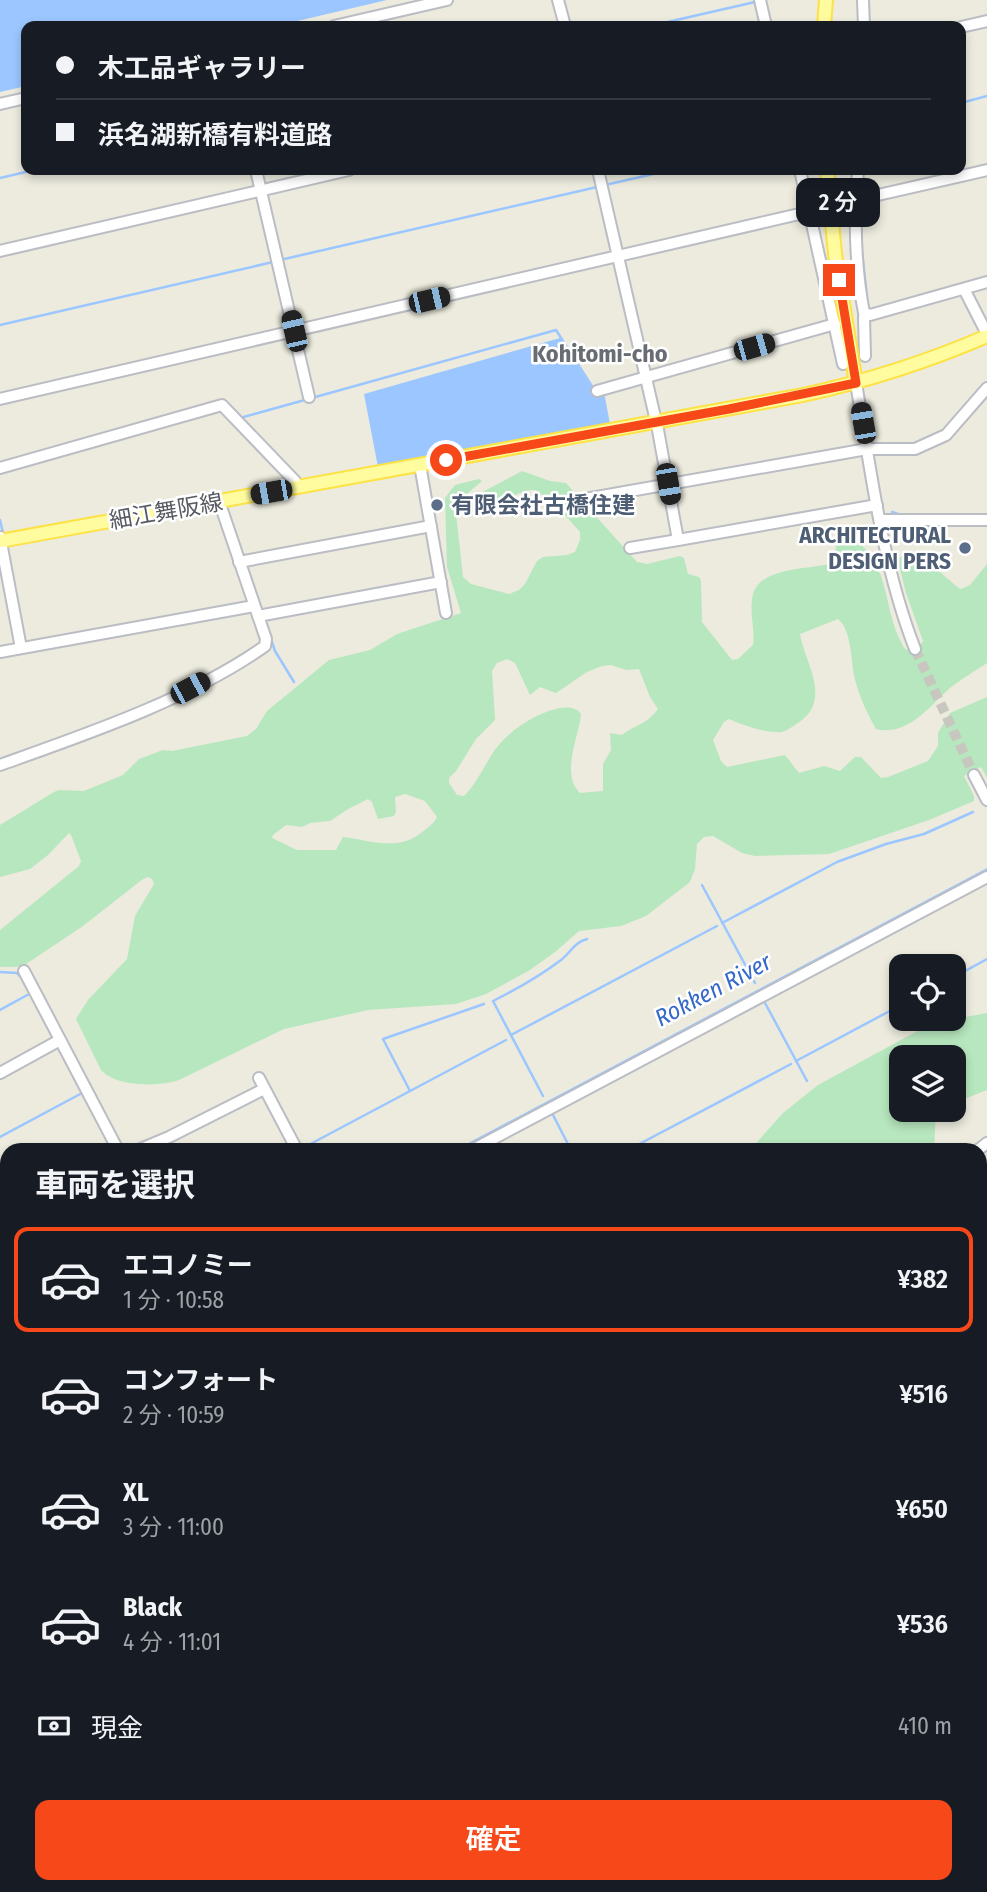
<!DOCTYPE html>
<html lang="ja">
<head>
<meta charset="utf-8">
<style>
  body { margin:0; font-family:"Fira Sans Condensed","Noto Sans JP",sans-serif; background:#20242c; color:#f1f3f6; height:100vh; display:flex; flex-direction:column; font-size:26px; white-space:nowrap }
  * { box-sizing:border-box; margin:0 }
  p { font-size:23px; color:#9ea1a6 }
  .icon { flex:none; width:38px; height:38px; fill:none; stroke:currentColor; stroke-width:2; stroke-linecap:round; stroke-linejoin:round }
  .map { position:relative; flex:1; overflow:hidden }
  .side { position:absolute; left:0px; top:1143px; width:987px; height:751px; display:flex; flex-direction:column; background:#171b24; border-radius:21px 21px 0 0; box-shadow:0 4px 10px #0003 }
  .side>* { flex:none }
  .top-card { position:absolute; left:21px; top:21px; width:945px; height:154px; border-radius:14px; box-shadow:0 4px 10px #0003; display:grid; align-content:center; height:154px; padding:0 35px; background:#171b24 }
  .tools { position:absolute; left:889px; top:954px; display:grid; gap:14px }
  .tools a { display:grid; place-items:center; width:77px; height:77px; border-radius:14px; background:#171b24; box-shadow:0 4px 10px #0003; font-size:35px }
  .end { position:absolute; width:32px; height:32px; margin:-16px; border:9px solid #f74819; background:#fff; box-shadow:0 0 0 4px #fff }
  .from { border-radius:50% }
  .bubble { position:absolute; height:49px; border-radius:14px; background:#171b24; box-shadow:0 4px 10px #0003; font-size:23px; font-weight:600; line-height:49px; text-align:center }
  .car { position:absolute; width:21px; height:42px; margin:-21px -10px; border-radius:9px; box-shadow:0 0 5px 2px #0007; background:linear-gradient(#222 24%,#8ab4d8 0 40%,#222 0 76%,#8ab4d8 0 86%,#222 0) }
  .top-card b { display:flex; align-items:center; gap:24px; height:66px; font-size:26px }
  .top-card b+b { border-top:2px solid #363941 }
  .top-card i { width:18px; height:18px; background:#f1f3f6 }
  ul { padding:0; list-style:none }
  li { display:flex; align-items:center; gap:21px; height:105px; margin:0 14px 10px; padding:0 21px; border:4px solid transparent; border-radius:14px }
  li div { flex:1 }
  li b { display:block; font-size:26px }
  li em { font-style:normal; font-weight:600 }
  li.current { border-color:#f74819 }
  li>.icon { width:63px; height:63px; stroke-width:1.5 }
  h2 { padding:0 35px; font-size:32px; line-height:84px }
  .pay { display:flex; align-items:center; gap:18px; height:77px; padding:0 35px; font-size:26px }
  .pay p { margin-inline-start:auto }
  .cta { display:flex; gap:14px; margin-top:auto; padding:14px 35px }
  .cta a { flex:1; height:80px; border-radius:14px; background:#f74819; color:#fff; font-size:28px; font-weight:600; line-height:80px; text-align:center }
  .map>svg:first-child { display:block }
</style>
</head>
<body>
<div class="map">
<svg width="987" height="1892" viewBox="0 0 987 1892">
  <rect width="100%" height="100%" fill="#ecebde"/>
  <g fill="#b7e7be" fill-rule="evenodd">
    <path d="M 522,471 L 550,481 L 566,483 L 637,562 L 647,564 L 680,556 L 684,558 L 688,574 L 699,577 L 701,581 L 702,622 L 732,660 L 738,659 L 753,645 C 755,630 750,615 752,600 C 754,566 810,570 833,563 L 835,560 L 836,546 L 842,541 L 855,540 C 893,567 882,615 906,650 L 921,644 L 923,641 L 906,593 L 898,561 L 900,557 C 920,547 946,580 961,589 L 970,585 L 987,564 L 987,663 C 975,671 961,679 950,688 C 930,706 907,737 876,729 C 868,715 860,698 856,683 C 850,664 853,631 838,619 L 800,634 C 803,652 813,669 815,687 C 817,708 808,717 792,727 C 787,730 783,733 777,732 C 760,732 744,725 729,719 L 724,722 L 713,740 L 721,761 L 727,767 L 785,755 L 799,773 L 824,766 L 840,771 L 855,757 L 861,757 L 881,778 L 888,777 L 928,761 L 938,746 L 938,733 L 950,713 L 987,697 L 987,778 L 981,767 L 964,776 L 974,796 L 974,801 L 929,820 L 829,854 L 755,856 L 742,853 L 713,836 L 704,837 L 697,844 L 695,869 L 690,882 L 646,916 L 621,926 L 579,931 L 555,952 L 530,970 L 486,994 L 456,1004 L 368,1010 L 284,1029 L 179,1080 C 159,1087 116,1087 101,1070 L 76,1019 L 88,1000 L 127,959 L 135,916 L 154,884 L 152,879 L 148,877 L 143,879 L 83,926 L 26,964 L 17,967 L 0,967 L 0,930 L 79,866 L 81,861 L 71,835 L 69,833 L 48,855 L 30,869 L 0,877 L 0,825 L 54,792 L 59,790 L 84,791 L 123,775 L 139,759 L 163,750 L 172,751 L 247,736 L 256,729 L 267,711 L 329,660 L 370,650 L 397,634 L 461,613 L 447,567 L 445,498 L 455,485 L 479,479 L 482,481 L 455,504 L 463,577 L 471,584 L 509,594 L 519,590 L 525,584 L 537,561 L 543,557 L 567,555 L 575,552 L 580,540 L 580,532 L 557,506 L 535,490 C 512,488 491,520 473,513 L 470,507 L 475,496 ZM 507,659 L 515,663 L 530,695 L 540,687 L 556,693 L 587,672 L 602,666 L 611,665 L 626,670 L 639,669 L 650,697 L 658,709 C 645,726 636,724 622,735 L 610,733 L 611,750 L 603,764 L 603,791 L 580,793 C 560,774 579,737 581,714 C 575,706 565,707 556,709 C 532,715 508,732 494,751 C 484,766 477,783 464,796 L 457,795 L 449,783 L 449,778 L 456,771 L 476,739 L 495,720 L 492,671 L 497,663 ZM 405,794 L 425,801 L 437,817 C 434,824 427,828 421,833 C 397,852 370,840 343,837 L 336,850 L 297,850 L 272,838 L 273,835 L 286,825 L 302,827 L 310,823 L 330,821 L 348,809 L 368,799 L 372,802 L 378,819 L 394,816 L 396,812 L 395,797 Z"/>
    <path d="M 987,1013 L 987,1090 L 954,1103 L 954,1057 L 901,1057 L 901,1110 L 936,1110 L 934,1150 L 750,1150 L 783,1113 L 818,1085 L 923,1028 L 944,1021 Z"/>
    <path d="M 987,1210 L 987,1524 L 980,1523 L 980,1218 Z"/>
    <path d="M 980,1595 L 987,1596 L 987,1727 L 980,1722 Z"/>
    <path d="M 987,1814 L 987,1892 L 793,1892 L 792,1887 L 980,1886 L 980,1818 Z"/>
    <path d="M 0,1870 L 7,1870 L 7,1886 L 114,1887 L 135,1892 L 0,1892 Z"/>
  </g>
  <g fill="#9bc6ff">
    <path d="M 0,0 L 387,0 L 276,26 L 26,26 L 26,86 L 0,92 Z"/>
    <path d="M 560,338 L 593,390 L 604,392 L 610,424 L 378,467 L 364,394 Z"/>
    <path d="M 987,868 L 987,873 L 466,1150 L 455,1150 Z"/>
  </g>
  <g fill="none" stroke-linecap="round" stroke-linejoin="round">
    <g stroke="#9bc6ff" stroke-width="2.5">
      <path d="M 650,26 L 755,2"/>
      <path d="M 961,103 L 987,96"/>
      <path d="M 0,178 L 34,170"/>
      <path d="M 605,185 L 671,170"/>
      <path d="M 862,252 L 867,298"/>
      <path d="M 280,260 L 597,187"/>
      <path d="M 0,325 L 273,262"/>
      <path d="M 240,418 L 556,330 L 593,388 L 595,387"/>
      <path d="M 892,512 L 901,515"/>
      <path d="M 0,520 L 3,533"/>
      <path d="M 271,639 L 275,651 L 294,682"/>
      <path d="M 702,885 L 755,983"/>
      <path d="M 722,923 L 837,862 L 886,844 L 924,834 L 973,812"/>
      <path d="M 0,972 L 17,973 L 21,977"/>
      <path d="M 954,977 L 987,959"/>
      <path d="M 764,1001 L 807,1081"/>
      <path d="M 0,1010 L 31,993"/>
      <path d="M 511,1035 L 717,926"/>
      <path d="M 796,1061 L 901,1005"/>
      <path d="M 410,1091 L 383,1039 L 484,1004"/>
      <path d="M 543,1096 L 493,1001 C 517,989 540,976 561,960 C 570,953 575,942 587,939"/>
      <path d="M 552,1113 L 571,1150"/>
      <path d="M 0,1137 L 84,1092"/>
      <path d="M 301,1149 L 506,1040"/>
      <path d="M 628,1150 L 791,1064"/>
      <path d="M 0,1306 L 7,1302"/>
      <path d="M 0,1441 L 7,1454"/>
      <path d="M 0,1493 L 7,1490"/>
      <path d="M 0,1659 L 7,1655"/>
      <path d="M 0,1823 L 7,1820"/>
      <path d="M 237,1886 L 240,1891 L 252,1886"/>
      <path d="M 493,1886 L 501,1892"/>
      <path d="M 304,1892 L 305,1886"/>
      <path d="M 580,1892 L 584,1886"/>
    </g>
    <path stroke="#c7c7bf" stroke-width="10" stroke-dasharray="10 5" stroke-linecap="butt" d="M 915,649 L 974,775"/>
    <g stroke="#bbbdc4" stroke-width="14">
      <g id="minor">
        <path d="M 558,0 L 565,26"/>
        <path d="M 760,0 L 766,26"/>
        <path d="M 863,0 L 864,26"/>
        <path d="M 334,26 L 447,0"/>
        <path d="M 961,27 L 987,21"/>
        <path d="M 0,104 L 26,98"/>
        <path d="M 256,170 L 309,397"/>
        <path d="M 598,170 L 658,430 L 678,540 L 877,505"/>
        <path d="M 800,170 L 843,364"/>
        <path d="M 858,170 C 854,217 855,266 864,313 L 870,315 L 987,282"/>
        <path d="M 843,203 L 987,170"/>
        <path d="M 0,251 L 349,170"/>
        <path d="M 964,289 L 987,334"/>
        <path d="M 865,356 L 864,317 L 866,314"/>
        <path d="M 856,383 C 871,472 882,564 915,649"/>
        <path d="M 597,391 L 835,324"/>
        <path d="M 0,399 L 821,209"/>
        <path d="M 420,465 L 446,613"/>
        <path d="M 0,468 L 222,405 L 295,481 L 297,487"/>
        <path d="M 585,499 L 867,449 L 915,449 L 946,435 L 987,388"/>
        <path d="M 880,520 L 987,520"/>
        <path d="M 0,537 L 21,648"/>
        <path d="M 630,548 L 678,540"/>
        <path d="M 239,562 L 431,526"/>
        <path d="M 258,616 L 441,582"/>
        <path d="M 0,652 L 254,606"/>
        <path d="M 0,765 C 87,734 190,699 265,646 L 266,639 L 219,501"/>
        <path d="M 974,775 L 987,800"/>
        <path d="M 24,971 L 118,1150"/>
        <path d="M 0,1073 L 60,1040"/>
        <path d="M 259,1078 L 297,1150"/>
        <path d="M 138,1150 L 169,1137 L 264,1089"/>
        <path d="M 472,1150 L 987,877"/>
        <path d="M 978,1150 L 987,1143"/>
        <path d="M 0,1241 L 7,1233"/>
        <path d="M 0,1385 L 7,1381"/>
        <path d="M 0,1402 L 7,1398"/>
        <path d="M 0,1575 L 7,1572"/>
        <path d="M 980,1589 L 987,1589"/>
        <path d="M 0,1741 L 7,1738"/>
        <path d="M 0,1864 L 7,1864"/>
        <path d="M 139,1886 L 160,1892"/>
        <path d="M 255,1892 L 265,1886"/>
      </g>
    </g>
    <g stroke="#fde246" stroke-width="16">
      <g id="major">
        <path d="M 824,26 L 826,0"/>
        <path d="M 827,170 L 835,254 L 856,383"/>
        <path d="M 0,541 L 803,395 C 867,381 927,362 987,336"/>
      </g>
    </g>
    <use href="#minor" stroke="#fff" stroke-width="10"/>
    <use href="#major" stroke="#fffca0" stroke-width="12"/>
  </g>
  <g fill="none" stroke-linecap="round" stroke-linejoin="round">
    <path stroke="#f74819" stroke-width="9" d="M 446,460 L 729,409 L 856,383 L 839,280"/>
  </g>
  <g fill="#5c6f8a" stroke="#fff" stroke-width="2.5">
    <circle cx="437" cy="505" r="7"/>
    <circle cx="965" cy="548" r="7"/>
  </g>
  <g text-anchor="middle" stroke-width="5" stroke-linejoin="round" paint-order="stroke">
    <g font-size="23" font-weight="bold" fill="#4e5e75" stroke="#fff" text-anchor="start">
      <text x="451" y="513">有限会社古橋住建</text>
      <text x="951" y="543" text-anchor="end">ARCHITECTURAL<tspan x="951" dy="26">DESIGN PERS</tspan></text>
    </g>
    <g font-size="23" fill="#575a61" stroke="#fff">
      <text transform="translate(166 511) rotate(-10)" y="8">細江舞阪線</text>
    </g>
    <g font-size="24" font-weight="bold" fill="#686c73" stroke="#fff">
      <text x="600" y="362">Kohitomi-cho</text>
    </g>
    <g font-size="24" font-style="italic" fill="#356acb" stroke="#fff">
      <text transform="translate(713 990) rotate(-28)" y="8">Rokken River</text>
    </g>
  </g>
</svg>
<div class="tools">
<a><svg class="icon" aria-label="locate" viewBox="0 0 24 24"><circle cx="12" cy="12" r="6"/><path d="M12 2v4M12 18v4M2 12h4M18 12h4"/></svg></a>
<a><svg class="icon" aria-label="layers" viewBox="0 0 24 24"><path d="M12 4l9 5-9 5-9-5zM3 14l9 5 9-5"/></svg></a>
</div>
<i class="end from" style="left:446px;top:460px"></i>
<i class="end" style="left:839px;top:280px"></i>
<div class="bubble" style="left:796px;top:178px;width:84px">2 分</div>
<i class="car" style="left:429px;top:300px;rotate:77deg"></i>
<i class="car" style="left:294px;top:331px;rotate:347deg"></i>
<i class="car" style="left:754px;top:347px;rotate:74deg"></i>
<i class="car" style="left:863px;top:423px;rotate:350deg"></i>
<i class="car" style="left:668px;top:484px;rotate:170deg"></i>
<i class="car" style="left:271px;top:492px;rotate:260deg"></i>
<i class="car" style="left:190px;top:688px;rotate:62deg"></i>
<div class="top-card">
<b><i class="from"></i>木工品ギャラリー</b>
<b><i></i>浜名湖新橋有料道路</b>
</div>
<section class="side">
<h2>車両を選択</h2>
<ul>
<li class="current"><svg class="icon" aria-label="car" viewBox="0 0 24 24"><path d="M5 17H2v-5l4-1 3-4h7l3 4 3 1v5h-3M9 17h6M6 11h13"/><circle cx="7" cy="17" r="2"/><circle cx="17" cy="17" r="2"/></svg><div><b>エコノミー</b><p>1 分 · 10:58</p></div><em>¥382</em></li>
<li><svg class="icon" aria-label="car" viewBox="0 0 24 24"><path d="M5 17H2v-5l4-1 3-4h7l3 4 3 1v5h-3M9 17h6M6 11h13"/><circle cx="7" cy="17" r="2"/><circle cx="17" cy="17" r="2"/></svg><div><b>コンフォート</b><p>2 分 · 10:59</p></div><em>¥516</em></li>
<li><svg class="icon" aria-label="car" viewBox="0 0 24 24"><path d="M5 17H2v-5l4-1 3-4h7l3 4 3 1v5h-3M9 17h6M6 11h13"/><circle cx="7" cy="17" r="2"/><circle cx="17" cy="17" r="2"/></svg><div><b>XL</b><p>3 分 · 11:00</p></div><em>¥650</em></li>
<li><svg class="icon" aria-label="car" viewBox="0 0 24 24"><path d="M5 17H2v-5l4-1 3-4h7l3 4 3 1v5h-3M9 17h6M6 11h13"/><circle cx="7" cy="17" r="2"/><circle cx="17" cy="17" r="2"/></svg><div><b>Black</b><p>4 分 · 11:01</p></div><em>¥536</em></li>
</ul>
<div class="pay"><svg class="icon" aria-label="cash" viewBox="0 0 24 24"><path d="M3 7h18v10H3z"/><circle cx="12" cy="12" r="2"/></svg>現金<p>410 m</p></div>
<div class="cta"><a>確定</a></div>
</section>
</div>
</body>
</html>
